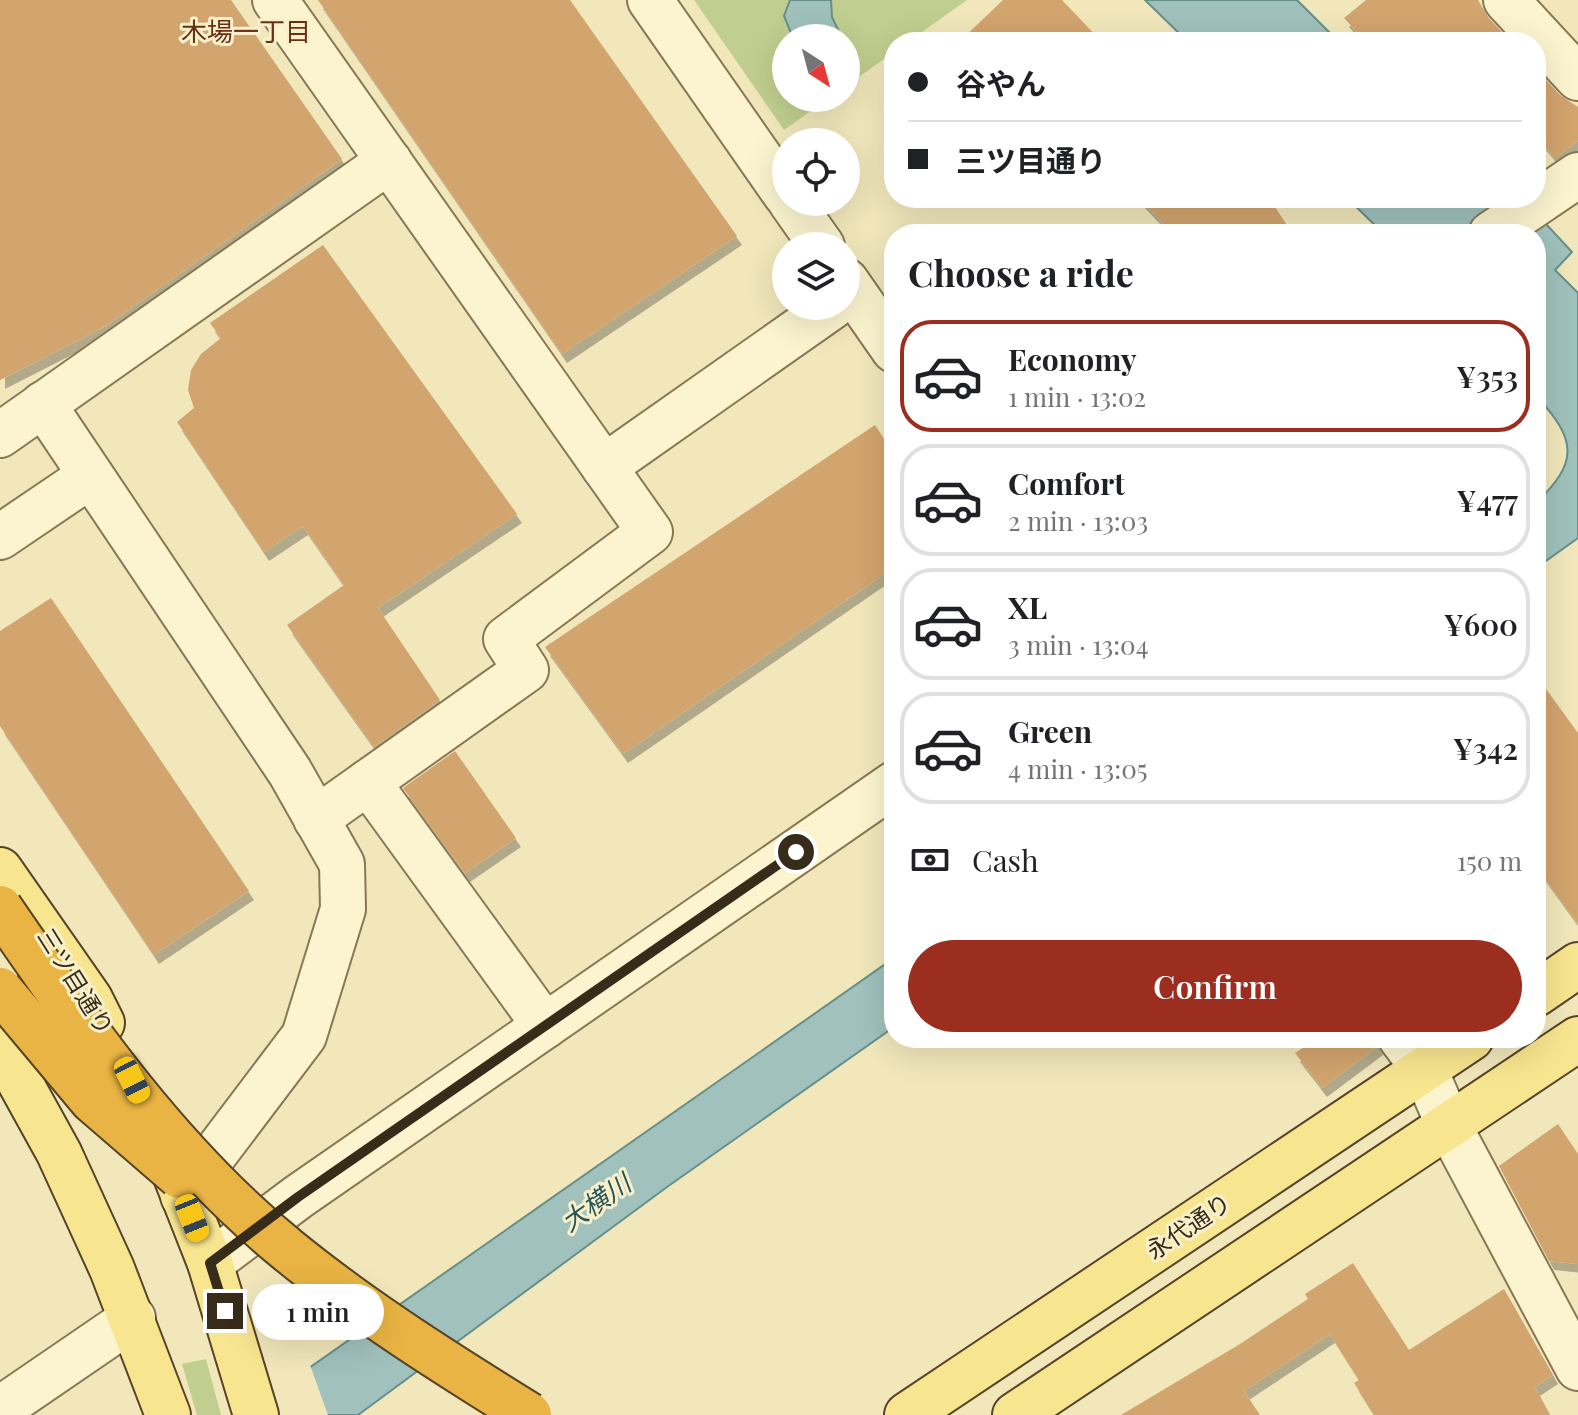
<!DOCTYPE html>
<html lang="en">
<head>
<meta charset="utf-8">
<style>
  body { margin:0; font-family:"Playfair Display","Noto Sans JP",serif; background:#f6f6f6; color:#202124; height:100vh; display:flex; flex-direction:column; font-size:30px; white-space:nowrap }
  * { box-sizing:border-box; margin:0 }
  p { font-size:26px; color:#757577 }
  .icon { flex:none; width:44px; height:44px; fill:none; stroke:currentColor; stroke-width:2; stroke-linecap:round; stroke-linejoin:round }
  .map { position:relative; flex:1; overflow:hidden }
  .drawer { position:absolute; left:884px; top:224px; width:662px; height:824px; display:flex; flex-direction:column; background:#fff; border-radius:32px; box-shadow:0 8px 32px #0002 }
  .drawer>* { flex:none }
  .banner { position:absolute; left:884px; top:32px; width:662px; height:176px; border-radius:32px; box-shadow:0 8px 32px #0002; display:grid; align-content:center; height:176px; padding:0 24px; background:#fff }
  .needle { width:52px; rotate:144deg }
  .fabs { position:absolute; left:772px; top:24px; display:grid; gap:16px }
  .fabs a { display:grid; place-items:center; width:88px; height:88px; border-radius:50%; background:#fff; box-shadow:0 8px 32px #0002; font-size:40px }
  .end { position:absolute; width:36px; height:36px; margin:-18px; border:10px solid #372c1a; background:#fff; box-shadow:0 0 0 4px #fff }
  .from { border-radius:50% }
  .bubble { position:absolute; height:56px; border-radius:28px; background:#fff; box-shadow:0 8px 32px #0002; font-size:26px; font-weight:600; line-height:56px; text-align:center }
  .car { position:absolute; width:24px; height:48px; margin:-24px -12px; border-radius:10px; box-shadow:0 0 6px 2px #0007; background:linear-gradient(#f5c518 24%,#345 0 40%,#f5c518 0 76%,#345 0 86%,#f5c518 0) }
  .banner b { display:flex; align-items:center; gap:28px; height:76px; font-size:30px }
  .banner b+b { border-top:2px solid #e0e0e0 }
  .banner i { width:20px; height:20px; background:#202124 }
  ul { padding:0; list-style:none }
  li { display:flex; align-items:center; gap:24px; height:112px; margin:0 16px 12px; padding:0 8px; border:4px solid #e0e0e0; border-radius:32px }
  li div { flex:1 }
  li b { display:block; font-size:30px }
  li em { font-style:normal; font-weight:600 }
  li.on { border-color:#9c2e20 }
  li>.icon { width:72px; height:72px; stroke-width:1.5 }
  h2 { padding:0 24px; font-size:36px; line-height:96px }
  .pay { display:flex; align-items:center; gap:20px; height:88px; padding:0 24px; font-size:30px }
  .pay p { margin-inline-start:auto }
  .button { display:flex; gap:16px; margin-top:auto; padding:16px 24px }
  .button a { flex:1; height:92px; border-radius:48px; background:#9c2e20; color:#fff; font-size:32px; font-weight:600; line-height:92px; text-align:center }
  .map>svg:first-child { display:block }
</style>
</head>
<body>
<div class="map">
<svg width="1578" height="1415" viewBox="0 0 1578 1415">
  <defs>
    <filter id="shadow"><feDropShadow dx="5" dy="9" stdDeviation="0" flood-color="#0004"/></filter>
  </defs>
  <rect width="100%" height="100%" fill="#f1e7bb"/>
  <g fill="#c0cf8f">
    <path d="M 694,0 L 967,0 L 908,42 L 894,42 L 894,52 L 846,86 L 846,38 L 786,38 L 786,98 L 829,98 L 784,130 Z"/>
    <path d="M 206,1359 L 221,1415 L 197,1415 L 182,1364 Z"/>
  </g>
  <g fill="#a0c1bc" stroke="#678f8a" stroke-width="2">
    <path d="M 790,0 L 831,0 L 832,17 L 842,38 L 793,38 L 784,16 Z"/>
    <path d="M 1145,0 L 1297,0 L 1339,42 L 1188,42 Z"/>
    <path d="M 1347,198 L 1522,198 L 1572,252 L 1555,270 L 1578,293 L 1578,538 L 1536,568 L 1536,503 C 1578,463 1578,440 1536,396 L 1536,234 L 1384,234 Z"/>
    <path d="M 894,958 L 894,1027 L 667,1187 L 358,1415 L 242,1415 Z"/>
  </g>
  <path fill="#f1e7bb" d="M 310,1365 L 328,1415 L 238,1415 L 240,1412 Z"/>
  <g fill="#d2a46e" filter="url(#shadow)">
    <path d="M 0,0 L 231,0 L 342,159 L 104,327 L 0,380 Z"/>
    <path d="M 318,0 L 570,0 L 737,236 L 562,354 Z"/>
    <path d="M 1003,0 L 1062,0 L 1102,42 L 959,42 Z"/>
    <path d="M 1366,0 L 1478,0 L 1488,17 L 1511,42 L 1366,42 L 1344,18 Z"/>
    <path d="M 1536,69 L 1560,95 L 1578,107 L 1578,141 L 1555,158 L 1536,135 Z"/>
    <path d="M 1139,198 L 1269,198 L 1293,234 L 1173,234 Z"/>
    <path d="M 323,245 L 517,514 L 378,608 L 440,700 L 374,747 L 287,625 L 344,585 L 303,526 L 264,552 L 177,422 L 194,408 L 188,390 L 191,370 L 201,354 L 221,338 L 210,323 Z"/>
    <path d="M 875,425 L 894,454 L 894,567 L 623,754 L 545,647 Z"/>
    <path d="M 51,598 L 249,891 L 154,955 L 0,726 L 0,631 Z"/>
    <path d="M 1536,675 L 1578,733 L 1578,924 L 1536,866 Z"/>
    <path d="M 455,751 L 516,838 L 465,873 L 403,788 Z"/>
    <path d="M 1318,1038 L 1376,1038 L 1378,1046 L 1322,1088 L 1295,1053 Z"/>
    <path d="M 1558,1124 L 1578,1154 L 1578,1264 L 1549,1261 L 1499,1166 Z"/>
    <path d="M 1353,1263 L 1409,1350 L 1504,1289 L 1553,1375 L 1535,1387 L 1550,1415 L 1374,1415 L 1354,1383 L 1359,1380 L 1330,1334 L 1244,1391 L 1260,1415 L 1121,1415 L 1240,1344 L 1308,1299 L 1305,1294 Z"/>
  </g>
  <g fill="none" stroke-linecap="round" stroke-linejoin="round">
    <g stroke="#897754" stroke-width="48">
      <g id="minor">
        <path d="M 275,0 L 650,532 L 506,639 L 526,670 L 316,819"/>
        <path d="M 650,0 L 786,195"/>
        <path d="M 1506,0 L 1578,78"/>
        <path d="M 791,202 L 822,246"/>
        <path d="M 1491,234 L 1578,175"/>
        <path d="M 846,281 L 894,350"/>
        <path d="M 43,404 L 290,772 L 342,864 L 343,909 L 304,1036 L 183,1196"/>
        <path d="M 0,435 L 389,161"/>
        <path d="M 604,467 L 833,306"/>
        <path d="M 0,537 L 90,476"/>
        <path d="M 368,782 L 545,1026"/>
        <path d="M 1401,1038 L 1425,1070 L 1449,1126 L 1578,1368"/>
        <path d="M 210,1263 L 298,1197 L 894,784"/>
        <path d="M 0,1409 L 133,1318"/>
      </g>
    </g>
    <g stroke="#564429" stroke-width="48">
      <g id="major">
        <path d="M 0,870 L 90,999 L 102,1023"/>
        <path d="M 1536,994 L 1578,965"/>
        <path d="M 0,1046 L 59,1153 L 112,1269 L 168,1415"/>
        <path d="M 162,1141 L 210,1263 L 256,1415"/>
        <path d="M 907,1415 L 1471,1038"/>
        <path d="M 1015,1415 L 1578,1039"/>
      </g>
    </g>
    <use href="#minor" stroke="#fbf4cf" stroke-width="44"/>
    <use href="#major" stroke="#f8e58f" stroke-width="44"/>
    <g stroke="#564429" stroke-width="48" stroke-linecap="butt">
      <g id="highway-bridge">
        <path d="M 0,908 C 83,1030 173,1157 289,1251 C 364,1312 447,1364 529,1415"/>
        <path d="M 0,990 L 92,1100 L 180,1176"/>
      </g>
    </g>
    <use href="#highway-bridge" stroke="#e9b443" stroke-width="44"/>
  </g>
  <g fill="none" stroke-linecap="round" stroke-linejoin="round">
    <path stroke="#372c1a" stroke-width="10" d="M 225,1311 L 210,1263 L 298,1197 L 796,852"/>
  </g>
  <g text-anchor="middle" stroke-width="6" stroke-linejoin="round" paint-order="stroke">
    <g font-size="24" fill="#372c1a" stroke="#f8f0cb">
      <text transform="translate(75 982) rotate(58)" y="8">三ツ目通り</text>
      <text transform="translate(1189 1227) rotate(-34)" y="8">永代通り</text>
    </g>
    <g font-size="26" fill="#673116" stroke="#f8f0cb">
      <text x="246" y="41">木場一丁目</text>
    </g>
    <g font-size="26" font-style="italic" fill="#285558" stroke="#f8f0cb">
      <text transform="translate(596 1203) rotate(-35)" y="9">大横川</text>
    </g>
  </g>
</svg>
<div class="fabs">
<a><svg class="needle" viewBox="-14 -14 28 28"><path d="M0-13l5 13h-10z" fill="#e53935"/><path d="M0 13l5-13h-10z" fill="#757577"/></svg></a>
<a><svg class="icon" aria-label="locate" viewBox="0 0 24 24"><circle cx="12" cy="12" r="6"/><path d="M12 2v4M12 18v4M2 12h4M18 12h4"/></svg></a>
<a><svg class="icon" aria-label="layers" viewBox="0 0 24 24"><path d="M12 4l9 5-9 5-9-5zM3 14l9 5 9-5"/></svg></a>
</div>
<i class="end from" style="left:796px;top:852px"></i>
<i class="end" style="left:225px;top:1311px"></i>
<div class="bubble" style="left:252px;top:1284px;width:132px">1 min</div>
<i class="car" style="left:132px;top:1080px;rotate:153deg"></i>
<i class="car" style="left:192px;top:1218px;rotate:158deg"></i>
<div class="banner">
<b><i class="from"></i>谷やん</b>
<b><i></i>三ツ目通り</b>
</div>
<section class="drawer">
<h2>Choose a ride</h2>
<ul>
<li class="on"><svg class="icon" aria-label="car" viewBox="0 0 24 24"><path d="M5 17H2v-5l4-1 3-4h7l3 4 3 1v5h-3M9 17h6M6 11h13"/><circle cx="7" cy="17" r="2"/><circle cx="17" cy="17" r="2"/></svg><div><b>Economy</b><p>1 min · 13:02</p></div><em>¥353</em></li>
<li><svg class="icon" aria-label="car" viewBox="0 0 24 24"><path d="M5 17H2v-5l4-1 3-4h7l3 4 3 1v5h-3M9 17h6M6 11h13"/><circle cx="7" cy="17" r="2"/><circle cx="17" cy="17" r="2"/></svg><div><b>Comfort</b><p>2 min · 13:03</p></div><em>¥477</em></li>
<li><svg class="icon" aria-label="car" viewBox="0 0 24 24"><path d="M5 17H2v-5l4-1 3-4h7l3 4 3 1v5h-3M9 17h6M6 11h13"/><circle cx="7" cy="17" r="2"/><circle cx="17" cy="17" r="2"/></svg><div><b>XL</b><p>3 min · 13:04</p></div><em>¥600</em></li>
<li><svg class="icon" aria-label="car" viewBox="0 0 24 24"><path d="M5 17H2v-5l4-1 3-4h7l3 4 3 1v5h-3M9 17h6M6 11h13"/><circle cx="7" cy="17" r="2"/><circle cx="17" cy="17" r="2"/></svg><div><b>Green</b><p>4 min · 13:05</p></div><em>¥342</em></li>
</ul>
<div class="pay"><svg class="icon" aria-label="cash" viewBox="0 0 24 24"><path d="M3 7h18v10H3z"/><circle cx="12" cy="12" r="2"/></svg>Cash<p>150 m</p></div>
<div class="button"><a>Confirm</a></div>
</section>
</div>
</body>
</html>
